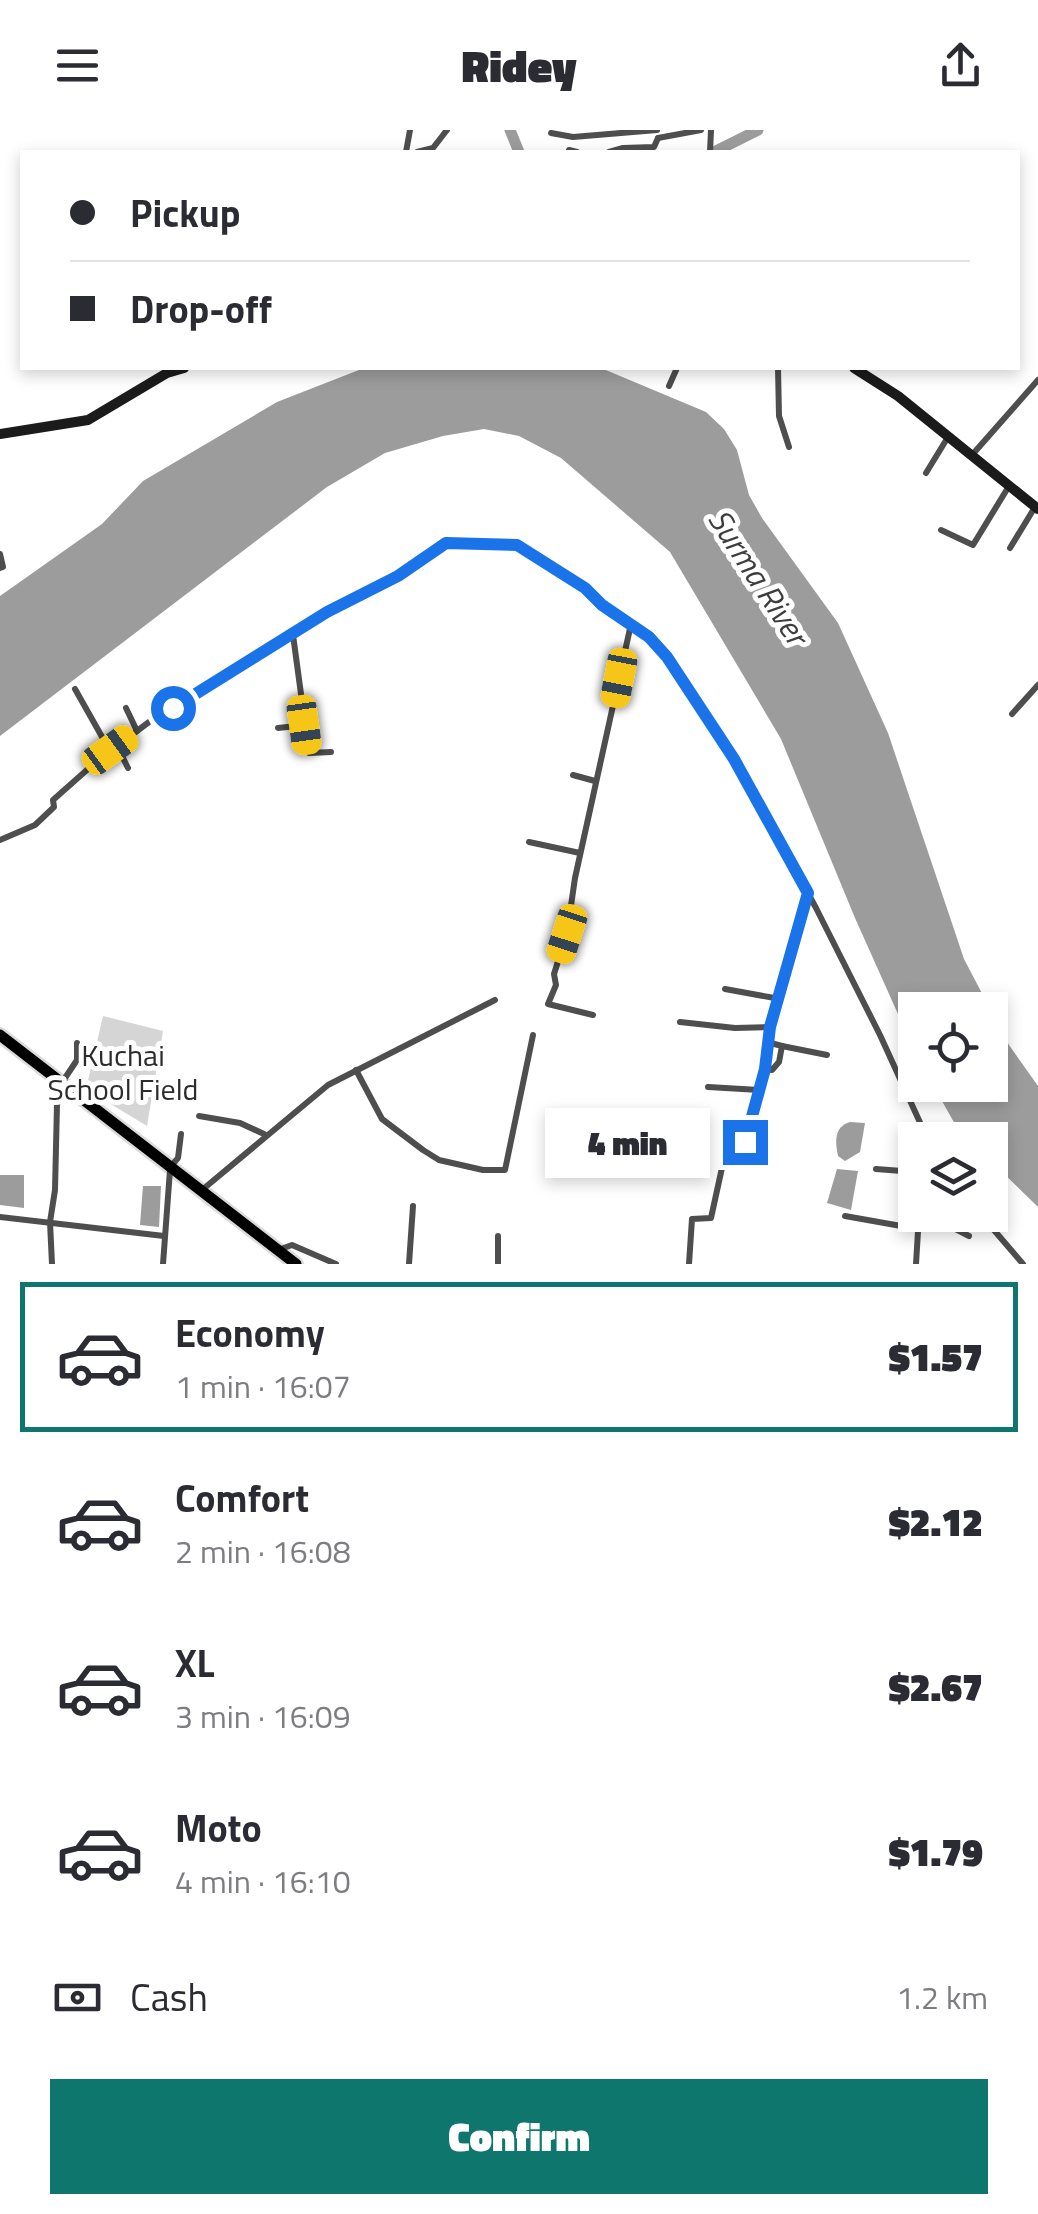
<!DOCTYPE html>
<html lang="en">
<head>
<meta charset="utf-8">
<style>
  body { margin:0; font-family:"Titillium Web",sans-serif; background:#f2f2f3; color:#2b2b33; height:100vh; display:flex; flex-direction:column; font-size:38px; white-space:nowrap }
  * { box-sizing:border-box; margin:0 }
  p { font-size:32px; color:#7c7c81 }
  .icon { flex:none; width:55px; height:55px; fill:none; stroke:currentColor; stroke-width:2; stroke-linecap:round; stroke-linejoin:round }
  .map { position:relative; height:1134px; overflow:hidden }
  .details { display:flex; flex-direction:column; background:#fff; flex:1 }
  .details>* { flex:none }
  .top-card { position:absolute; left:20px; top:20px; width:1000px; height:220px; border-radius:0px; box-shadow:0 5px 15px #0003; display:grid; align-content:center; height:220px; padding:0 50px; background:#fff }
  .fabs { position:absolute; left:898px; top:862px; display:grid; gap:20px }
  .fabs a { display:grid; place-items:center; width:110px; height:110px; border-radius:0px; background:#fff; box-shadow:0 5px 15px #0003; font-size:50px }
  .end { position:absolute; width:45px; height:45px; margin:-22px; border:12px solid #1a73e8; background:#fff; box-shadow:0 0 0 5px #fff }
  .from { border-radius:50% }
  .bubble { position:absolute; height:70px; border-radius:0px; background:#fff; box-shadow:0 5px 15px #0003; font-size:32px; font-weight:800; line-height:70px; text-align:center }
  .car { position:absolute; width:30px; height:60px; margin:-30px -15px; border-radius:12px; box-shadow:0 0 8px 2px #0007; background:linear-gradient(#f5c518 24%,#345 0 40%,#f5c518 0 76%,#345 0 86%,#f5c518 0) }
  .top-card b { display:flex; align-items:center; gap:35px; height:95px; font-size:38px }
  .top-card b+b { border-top:2px solid #e1e1e2 }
  .top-card i { width:25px; height:25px; background:#2b2b33 }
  ul { padding:18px 0 0; list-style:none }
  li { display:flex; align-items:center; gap:30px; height:150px; margin:0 20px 15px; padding:0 30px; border:5px solid transparent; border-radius:0px }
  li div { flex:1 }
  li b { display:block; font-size:38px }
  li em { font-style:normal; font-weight:800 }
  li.active { border-color:#0f766e }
  li>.icon { width:90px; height:90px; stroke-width:1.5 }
  .pay { display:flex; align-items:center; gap:25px; height:110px; padding:0 50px; font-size:38px }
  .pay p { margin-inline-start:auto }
  .action { display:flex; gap:20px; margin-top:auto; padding:20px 50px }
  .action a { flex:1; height:115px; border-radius:0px; background:#0f766e; color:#fff; font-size:40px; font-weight:800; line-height:115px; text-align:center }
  header { display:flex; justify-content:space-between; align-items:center; height:130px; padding:0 50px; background:#fff; font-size:45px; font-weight:800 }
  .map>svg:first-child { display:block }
</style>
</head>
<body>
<header><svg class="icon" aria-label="menu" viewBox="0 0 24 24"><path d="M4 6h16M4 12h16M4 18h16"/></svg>Ridey<svg class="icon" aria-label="share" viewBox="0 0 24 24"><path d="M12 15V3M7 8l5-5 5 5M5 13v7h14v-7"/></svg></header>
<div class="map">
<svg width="1038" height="1134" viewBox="0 0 1038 1134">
  <rect width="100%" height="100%" fill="#fff"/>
  <path fill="#d5d5d5" d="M 103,886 L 163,901 L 147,996 L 86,959 Z"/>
  <g fill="#9c9c9c">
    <path d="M 364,238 L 601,238 L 706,282 L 724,299 L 737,320 L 749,365 L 762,388 L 838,493 L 888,603 L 964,829 L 1009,915 L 1038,956 L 1038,1077 L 990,1030 L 990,1010 L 970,1010 L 956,996 L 933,955 L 990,955 L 990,880 L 915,880 L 915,922 L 855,788 L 781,609 L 670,422 L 561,328 L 519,306 L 484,299 L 443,306 L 385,323 L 327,357 L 0,606 L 0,466 L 102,394 L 143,351 L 277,272 Z"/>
    <path d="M 850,992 L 865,993 L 860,1022 L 845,1031 L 838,1026 C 835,1011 834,997 850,992 Z"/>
    <path d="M 837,1039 L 858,1041 L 851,1080 L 827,1073 Z"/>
    <path d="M 0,1045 L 24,1045 L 24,1078 L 0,1075 Z"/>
    <path d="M 143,1056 L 161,1056 L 159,1097 L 140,1095 Z"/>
  </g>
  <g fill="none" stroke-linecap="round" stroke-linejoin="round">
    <g stroke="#9c9c9c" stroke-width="11">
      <path d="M 510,0 L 519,22"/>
      <path d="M 714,22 L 758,0"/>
    </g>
    <g stroke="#dbdbdb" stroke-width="16">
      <path id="primary" d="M 0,905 L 296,1134"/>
    </g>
    <g stroke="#4e4e4e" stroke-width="6">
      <path d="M 551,3 L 573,7 L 657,0"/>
      <path d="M 658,8 L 701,0"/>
      <path d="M 569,20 L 577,22"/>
      <path d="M 406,22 L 410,0"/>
      <path d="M 417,22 L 433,18 L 447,0"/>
      <path d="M 609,22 L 623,18 L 654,17 L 658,8"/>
      <path d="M 710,22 L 711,0"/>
      <path d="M 778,238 L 779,286 L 789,317"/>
      <path d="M 669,256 L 677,238"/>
      <path d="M 972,325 L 1038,250"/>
      <path d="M 926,343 L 948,307"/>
      <path d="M 941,400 L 973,415 L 1009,356"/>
      <path d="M 1010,418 L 1035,377"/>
      <path d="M 0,424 L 3,437 L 0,438"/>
      <path d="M 293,505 L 309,623 L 331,622"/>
      <path d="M 75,559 L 110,621 L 120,622 L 128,638"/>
      <path d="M 126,578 L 137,601"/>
      <path d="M 1012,584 L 1038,555"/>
      <path d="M 278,598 L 305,595"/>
      <path d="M 573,645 L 595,651"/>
      <path d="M 0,710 L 35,695 L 54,677 L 53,670 L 97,631 L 149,592 L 327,482 L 397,446 L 446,413 L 517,415 L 585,457 L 602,475 L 649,507 L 687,553 L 762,679 L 816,778 L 880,905 L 928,1010"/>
      <path d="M 529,712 L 580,723"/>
      <path d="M 725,859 L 780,869"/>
      <path d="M 593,885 L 548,874 L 556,855 L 554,844 L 567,803 L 575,748 L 631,494"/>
      <path d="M 680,892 L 735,898 L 770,897"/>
      <path d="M 782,916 L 827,925"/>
      <path d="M 765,939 L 767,912"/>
      <path d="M 356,940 L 382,989 L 423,1020 L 439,1030 L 483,1040 L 505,1040 L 533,905"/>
      <path d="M 63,951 L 77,930 L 77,913"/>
      <path d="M 708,957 L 759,960"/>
      <path d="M 199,986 L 240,993 L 264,1004"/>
      <path d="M 171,1036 L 178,1028 L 181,1004"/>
      <path d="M 876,1039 L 915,1042"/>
      <path d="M 202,1060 L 328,955 L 495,870"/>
      <path d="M 981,1085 L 1023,1134"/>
      <path d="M 845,1086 L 918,1099"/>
      <path d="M 0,1087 L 164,1106"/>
      <path d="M 919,1087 L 944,1093 L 969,1106"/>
      <path d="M 278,1120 L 292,1115 L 336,1134"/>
      <path d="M 52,1134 L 50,1092 L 55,1060 L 57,974 L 65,959"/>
      <path d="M 163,1134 L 170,1040"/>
      <path d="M 409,1134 L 413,1076"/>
      <path d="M 498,1134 L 498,1106"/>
      <path d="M 689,1134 L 692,1089 L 711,1088 L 725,1024 L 729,1014 L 745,1012 L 765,939 L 772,940 L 779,932 L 782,916 L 767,912 L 808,764"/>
      <path d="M 916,1134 L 919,1085"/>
    </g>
    <g stroke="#1b1b1b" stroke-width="10">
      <path d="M 854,238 L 898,266 L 1038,379"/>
      <path d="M 0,304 L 88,290 L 167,243 L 184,238"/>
    </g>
    <use href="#primary" stroke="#000" stroke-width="11"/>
  </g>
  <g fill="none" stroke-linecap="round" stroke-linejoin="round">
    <path stroke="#1a73e8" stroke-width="12" d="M 173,578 L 327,482 L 398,446 L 446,413 L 517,415 L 585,458 L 602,475 L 649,507 L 667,527 L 734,629 L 808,763 L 770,897 L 765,939 L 745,1012"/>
  </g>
  <g text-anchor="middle" stroke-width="10" stroke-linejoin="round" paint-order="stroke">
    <g font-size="30" fill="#2c2c2c" stroke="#fff">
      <text x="123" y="936">Kuchai<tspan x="123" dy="34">School Field</tspan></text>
    </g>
    <g font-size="32" font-style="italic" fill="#3d3d3d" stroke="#fff">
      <text transform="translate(758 447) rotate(57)" y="11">Surma River</text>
    </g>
  </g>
</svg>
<div class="fabs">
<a><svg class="icon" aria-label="locate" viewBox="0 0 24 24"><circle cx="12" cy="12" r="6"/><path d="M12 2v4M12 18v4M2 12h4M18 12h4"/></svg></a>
<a><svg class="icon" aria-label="layers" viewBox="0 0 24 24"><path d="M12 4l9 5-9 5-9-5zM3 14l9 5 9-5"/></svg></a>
</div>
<i class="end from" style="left:173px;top:578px"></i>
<i class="end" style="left:745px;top:1012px"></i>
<div class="bubble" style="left:545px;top:978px;width:165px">4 min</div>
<i class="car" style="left:619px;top:548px;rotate:191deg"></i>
<i class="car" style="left:304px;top:595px;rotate:172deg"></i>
<i class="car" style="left:110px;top:620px;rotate:54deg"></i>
<i class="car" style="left:567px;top:804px;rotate:198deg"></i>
<div class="top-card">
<b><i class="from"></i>Pickup</b>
<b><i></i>Drop-off</b>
</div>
</div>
<section class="details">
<ul>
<li class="active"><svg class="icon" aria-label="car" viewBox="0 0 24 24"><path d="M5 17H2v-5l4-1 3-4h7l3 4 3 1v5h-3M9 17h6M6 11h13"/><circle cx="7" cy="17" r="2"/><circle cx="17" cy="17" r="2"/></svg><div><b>Economy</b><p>1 min · 16:07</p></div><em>$1.57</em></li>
<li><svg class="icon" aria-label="car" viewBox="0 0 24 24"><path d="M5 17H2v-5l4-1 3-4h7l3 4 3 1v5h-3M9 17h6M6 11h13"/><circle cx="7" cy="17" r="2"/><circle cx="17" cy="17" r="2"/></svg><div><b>Comfort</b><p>2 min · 16:08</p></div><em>$2.12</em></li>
<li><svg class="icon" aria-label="car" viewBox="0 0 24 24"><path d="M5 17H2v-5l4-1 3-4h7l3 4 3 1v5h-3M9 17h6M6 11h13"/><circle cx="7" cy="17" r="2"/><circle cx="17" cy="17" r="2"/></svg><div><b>XL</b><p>3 min · 16:09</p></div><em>$2.67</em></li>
<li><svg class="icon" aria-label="car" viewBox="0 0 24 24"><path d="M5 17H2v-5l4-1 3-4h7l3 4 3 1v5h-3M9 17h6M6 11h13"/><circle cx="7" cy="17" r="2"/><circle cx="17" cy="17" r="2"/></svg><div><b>Moto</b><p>4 min · 16:10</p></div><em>$1.79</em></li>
</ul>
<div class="pay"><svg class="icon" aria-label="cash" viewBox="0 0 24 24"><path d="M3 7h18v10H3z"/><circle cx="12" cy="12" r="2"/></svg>Cash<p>1.2 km</p></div>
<div class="action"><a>Confirm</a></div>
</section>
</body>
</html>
